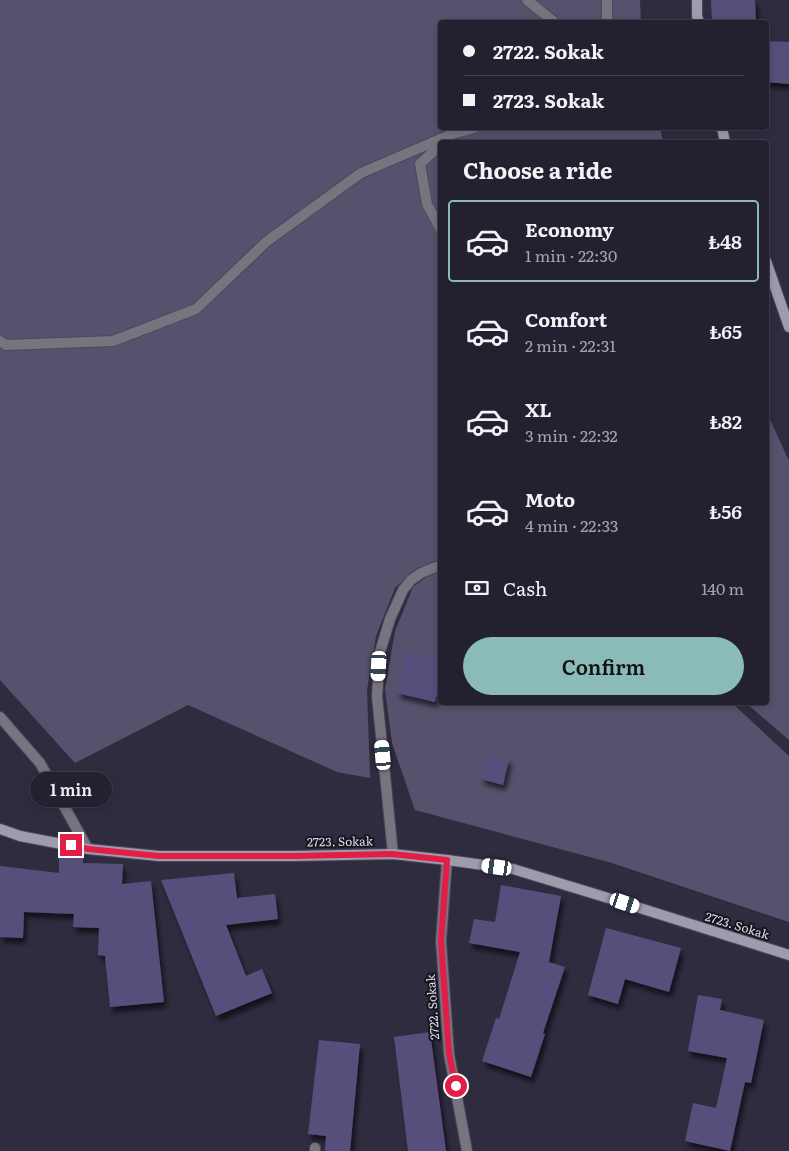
<!DOCTYPE html>
<html lang="en">
<head>
<meta charset="utf-8">
<style>
  body { margin:0; font-family:Literata,serif; background:#2f2e3c; color:#f1f3f6; height:100vh; display:flex; flex-direction:column; font-size:19px; white-space:nowrap }
  * { box-sizing:border-box; margin:0 }
  p { font-size:16px; color:#a3a3ab }
  .icon { flex:none; width:28px; height:28px; fill:none; stroke:currentColor; stroke-width:2; stroke-linecap:round; stroke-linejoin:round }
  .map { position:relative; flex:1; overflow:hidden }
  .panel { position:absolute; left:438px; top:140px; width:331px; height:565px; display:flex; flex-direction:column; background:#232130; border-radius:5px; box-shadow:0 2px 8px #0003,0 0 0 1px #403e4c }
  .panel>* { flex:none }
  .hud { position:absolute; left:438px; top:20px; width:331px; height:110px; border-radius:5px; box-shadow:0 2px 8px #0003,0 0 0 1px #403e4c; display:grid; align-content:center; height:110px; padding:0 25px; background:#232130 }
  .end { position:absolute; width:22px; height:22px; margin:-11px; border:6px solid #e11d48; background:#fff; box-shadow:0 0 0 2px #fff }
  .from { border-radius:50% }
  .bubble { position:absolute; height:35px; border-radius:18px; background:#232130; box-shadow:0 2px 8px #0003,0 0 0 1px #403e4c; font-size:16px; font-weight:600; line-height:35px; text-align:center }
  .car { position:absolute; width:15px; height:30px; margin:-15px -8px; border-radius:6px; box-shadow:0 0 4px 1px #0007; background:linear-gradient(#fff 24%,#345 0 40%,#fff 0 76%,#345 0 86%,#fff 0) }
  .hud b { display:flex; align-items:center; gap:18px; height:48px; font-size:19px }
  .hud b+b { border-top:1px solid #403e4c }
  .hud i { width:12px; height:12px; background:#f1f3f6 }
  ul { padding:0; list-style:none }
  li { display:flex; align-items:center; gap:15px; height:82px; margin:0 10px 8px; padding:0 15px; border:2px solid transparent; border-radius:5px }
  li div { flex:1 }
  li b { display:block; font-size:19px }
  li em { font-style:normal; font-weight:600 }
  li.active { border-color:#8bbbb9 }
  li>.icon { width:45px; height:45px; stroke-width:1.5 }
  h2 { padding:0 25px; font-size:22px; line-height:60px }
  .pay { display:flex; align-items:center; gap:12px; height:55px; padding:0 25px; font-size:19px }
  .pay p { margin-inline-start:auto }
  .cta { display:flex; gap:10px; margin-top:auto; padding:10px 25px }
  .cta a { flex:1; height:58px; border-radius:30px; background:#8bbbb9; color:#111; font-size:20px; font-weight:600; line-height:58px; text-align:center }
  .map>svg:first-child { display:block }
</style>
</head>
<body>
<div class="map">
<svg width="789" height="1151" viewBox="0 0 789 1151">
  <defs>
    <filter id="shadow"><feDropShadow dx="3" dy="5.5" stdDeviation="2.5" flood-color="#0009"/></filter>
  </defs>
  <rect width="100%" height="100%" fill="#2f2c40"/>
  <g fill="#56526d">
    <path d="M 0,0 L 640,0 L 641,22 L 440,22 L 440,128 L 660,128 L 663,142 L 440,142 L 440,562 L 417,568 L 395,588 L 376,636 L 367,690 L 370,778 L 337,772 L 188,705 L 75,763 L 0,680 Z"/>
    <path d="M 766,411 L 789,461 L 789,740 L 746,703 L 766,702 Z"/>
    <path d="M 440,571 L 440,702 L 732,703 L 789,756 L 789,922 L 612,863 L 415,810 L 392,743 L 385,689 L 395,631 L 413,587 L 432,573 Z"/>
  </g>
  <g fill="#574f7c" filter="url(#shadow)">
    <path d="M 711,0 L 755,0 L 756,22 L 712,22 Z"/>
    <path d="M 766,41 L 789,42 L 789,84 L 766,82 Z"/>
    <path d="M 407,650 L 440,659 L 440,680 L 435,702 L 397,693 Z"/>
    <path d="M 486,754 L 509,759 L 503,785 L 481,779 Z"/>
    <path d="M 59,857 L 83,858 L 83,863 L 123,864 L 122,884 L 151,881 L 164,1002 L 110,1007 L 105,956 L 98,955 L 99,928 L 73,927 L 74,914 L 24,912 L 23,938 L 0,937 L 0,866 L 59,873 Z"/>
    <path d="M 234,873 L 237,898 L 275,894 L 278,919 L 226,925 L 246,976 L 262,969 L 272,993 L 216,1016 L 161,880 Z"/>
    <path d="M 501,885 L 561,896 L 549,962 L 565,967 L 543,1033 L 545,1034 L 531,1077 L 482,1061 L 496,1018 L 499,1019 L 520,952 L 469,943 L 474,919 L 495,922 Z"/>
    <path d="M 606,928 L 681,948 L 669,992 L 625,979 L 618,1004 L 588,995 Z"/>
    <path d="M 698,995 L 722,999 L 720,1010 L 764,1020 L 751,1083 L 745,1082 L 730,1151 L 685,1141 L 693,1103 L 716,1108 L 727,1058 L 688,1051 Z"/>
    <path d="M 430,1032 L 446,1151 L 408,1151 L 394,1037 Z"/>
    <path d="M 319,1040 L 360,1044 L 350,1151 L 325,1151 L 326,1136 L 308,1134 Z"/>
  </g>
  <g fill="none" stroke-linecap="round" stroke-linejoin="round">
    <g stroke="#4b485b" stroke-width="12">
      <g id="lane">
        <path d="M 527,0 L 554,22"/>
        <path d="M 607,22 L 607,0"/>
        <path d="M 448,137 L 452,134 L 475,128"/>
        <path d="M 440,145 L 420,164 L 427,204 L 440,228"/>
        <path d="M 0,341 L 6,345 L 113,341 L 196,309 L 266,242 L 361,173 L 452,134"/>
        <path d="M 393,854 L 377,696 L 380,652 L 390,619 L 403,590 L 411,580 L 421,573 L 433,568 L 440,566"/>
      </g>
    </g>
    <g stroke="#4b485b" stroke-width="12">
      <g id="street">
        <path d="M 0,717 L 40,763 L 88,849"/>
        <path d="M 447,860 L 441,941 L 449,1054 L 467,1151"/>
        <path d="M 315,1151 L 315,1148"/>
      </g>
    </g>
    <g stroke="#4b485b" stroke-width="12">
      <g id="secondary">
        <path d="M 697,0 L 697,16 L 699,22"/>
        <path d="M 722,128 L 725,142"/>
        <path d="M 766,261 L 789,327"/>
        <path d="M 0,829 L 20,836 L 88,849 L 159,856 L 294,856 L 393,854 L 447,860 L 513,869 L 608,898 L 789,955"/>
      </g>
    </g>
    <use href="#lane" stroke="#76747f" stroke-width="10"/>
    <use href="#street" stroke="#76747f" stroke-width="10"/>
    <use href="#secondary" stroke="#9d9bac" stroke-width="10"/>
  </g>
  <g fill="none" stroke-linecap="round" stroke-linejoin="round">
    <path stroke="#e11d48" stroke-width="6" d="M 71,845 L 88,849 L 159,856 L 294,856 L 392,854 L 447,860 L 441,941 L 449,1054 L 456,1086"/>
  </g>
  <g text-anchor="middle" stroke-width="4" stroke-linejoin="round" paint-order="stroke">
    <g font-size="12" fill="#dddbe8" stroke="#17161f">
      <text transform="translate(340 842) rotate(-1)" y="4">2723. Sokak</text>
      <text transform="translate(737 926) rotate(17)" y="4">2723. Sokak</text>
      <text transform="translate(433 1007) rotate(-94)" y="4">2722. Sokak</text>
    </g>
  </g>
</svg>
<i class="end from" style="left:456px;top:1086px"></i>
<i class="end" style="left:71px;top:845px"></i>
<div class="bubble" style="left:30px;top:772px;width:82px">1 min</div>
<i class="car" style="left:379px;top:666px;rotate:183deg"></i>
<i class="car" style="left:383px;top:755px;rotate:355deg"></i>
<i class="car" style="left:497px;top:867px;rotate:278deg"></i>
<i class="car" style="left:625px;top:903px;rotate:108deg"></i>
<div class="hud">
<b><i class="from"></i>2722. Sokak</b>
<b><i></i>2723. Sokak</b>
</div>
<section class="panel">
<h2>Choose a ride</h2>
<ul>
<li class="active"><svg class="icon" aria-label="car" viewBox="0 0 24 24"><path d="M5 17H2v-5l4-1 3-4h7l3 4 3 1v5h-3M9 17h6M6 11h13"/><circle cx="7" cy="17" r="2"/><circle cx="17" cy="17" r="2"/></svg><div><b>Economy</b><p>1 min · 22:30</p></div><em>₺48</em></li>
<li><svg class="icon" aria-label="car" viewBox="0 0 24 24"><path d="M5 17H2v-5l4-1 3-4h7l3 4 3 1v5h-3M9 17h6M6 11h13"/><circle cx="7" cy="17" r="2"/><circle cx="17" cy="17" r="2"/></svg><div><b>Comfort</b><p>2 min · 22:31</p></div><em>₺65</em></li>
<li><svg class="icon" aria-label="car" viewBox="0 0 24 24"><path d="M5 17H2v-5l4-1 3-4h7l3 4 3 1v5h-3M9 17h6M6 11h13"/><circle cx="7" cy="17" r="2"/><circle cx="17" cy="17" r="2"/></svg><div><b>XL</b><p>3 min · 22:32</p></div><em>₺82</em></li>
<li><svg class="icon" aria-label="car" viewBox="0 0 24 24"><path d="M5 17H2v-5l4-1 3-4h7l3 4 3 1v5h-3M9 17h6M6 11h13"/><circle cx="7" cy="17" r="2"/><circle cx="17" cy="17" r="2"/></svg><div><b>Moto</b><p>4 min · 22:33</p></div><em>₺56</em></li>
</ul>
<div class="pay"><svg class="icon" aria-label="cash" viewBox="0 0 24 24"><path d="M3 7h18v10H3z"/><circle cx="12" cy="12" r="2"/></svg>Cash<p>140 m</p></div>
<div class="cta"><a>Confirm</a></div>
</section>
</div>
</body>
</html>
